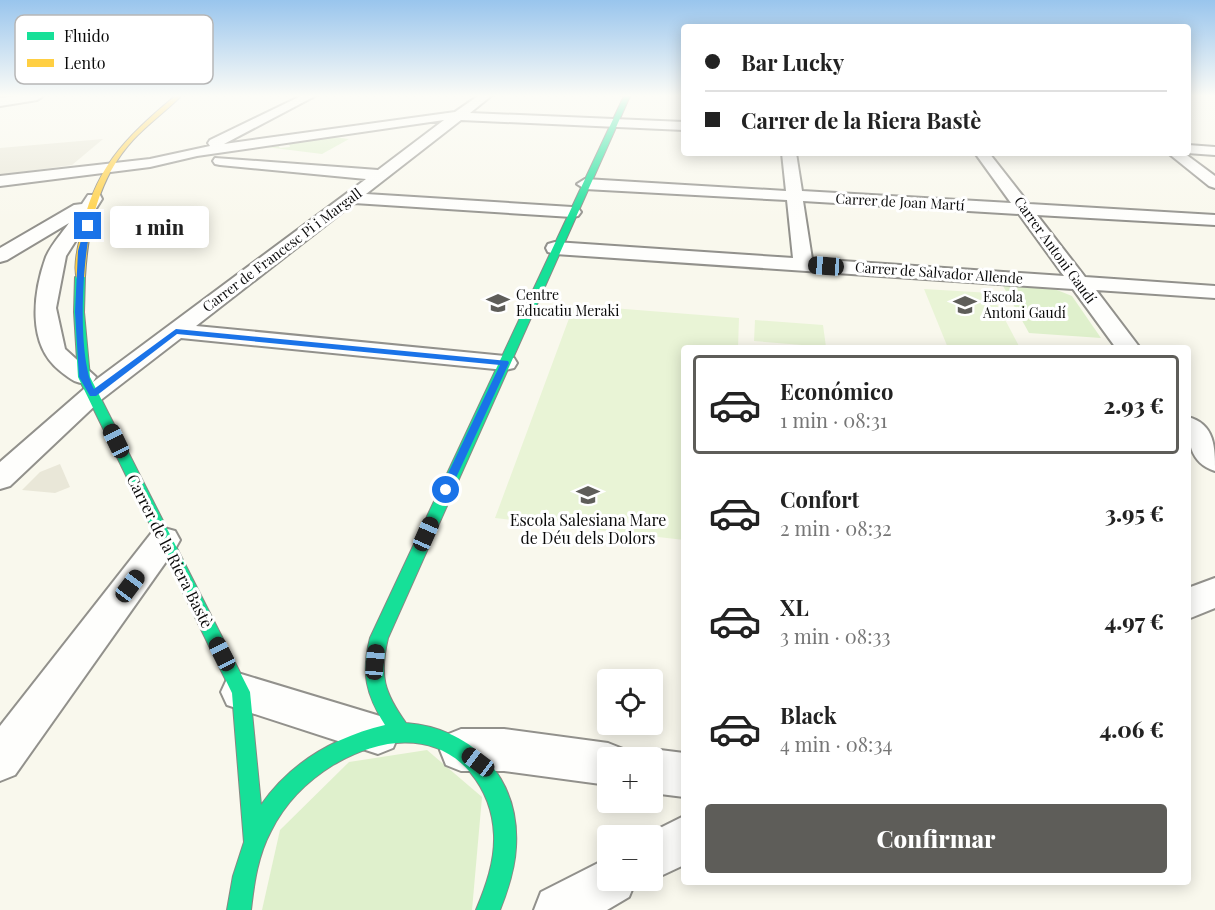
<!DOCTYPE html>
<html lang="es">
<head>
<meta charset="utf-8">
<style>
  body { margin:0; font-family:"Playfair Display",serif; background:#f2f2f2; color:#222; height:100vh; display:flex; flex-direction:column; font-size:22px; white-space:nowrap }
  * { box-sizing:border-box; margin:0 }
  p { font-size:20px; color:#767676 }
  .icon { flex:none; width:33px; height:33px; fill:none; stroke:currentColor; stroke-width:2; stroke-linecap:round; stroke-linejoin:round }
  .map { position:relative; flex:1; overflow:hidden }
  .panel { position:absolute; left:681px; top:345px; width:510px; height:540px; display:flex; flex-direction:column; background:#fff; border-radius:6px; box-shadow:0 3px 15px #0003 }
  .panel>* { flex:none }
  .banner { position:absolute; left:681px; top:24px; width:510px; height:132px; border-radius:6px; box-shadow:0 3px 15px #0003; display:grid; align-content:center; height:132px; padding:0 24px; background:#fff }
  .fabs { position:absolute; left:597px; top:669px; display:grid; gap:12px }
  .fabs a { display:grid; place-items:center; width:66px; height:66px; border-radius:6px; background:#fff; box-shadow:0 3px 15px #0003; font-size:30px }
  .end { position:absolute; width:27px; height:27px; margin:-14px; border:8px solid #1a73e8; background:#fff; box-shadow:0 0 0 3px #fff }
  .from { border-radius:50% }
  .bubble { position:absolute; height:42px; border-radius:6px; background:#fff; box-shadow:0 3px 15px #0003; font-size:20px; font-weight:800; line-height:42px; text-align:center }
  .car { position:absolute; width:18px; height:36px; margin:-18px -9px; border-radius:8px; box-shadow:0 0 4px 2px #0007; background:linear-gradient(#222 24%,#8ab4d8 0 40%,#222 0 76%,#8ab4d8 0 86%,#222 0) }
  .banner b { display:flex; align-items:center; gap:21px; height:57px; font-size:22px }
  .banner b+b { border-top:2px solid #e0e0e0 }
  .banner i { width:15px; height:15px; background:#222 }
  ul { padding:10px 0 0; list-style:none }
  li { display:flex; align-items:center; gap:18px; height:99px; margin:0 12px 9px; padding:0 12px; border:3px solid transparent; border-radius:6px }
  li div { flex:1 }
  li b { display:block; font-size:22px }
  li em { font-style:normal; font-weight:800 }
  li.on { border-color:#5e5d59 }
  li>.icon { width:54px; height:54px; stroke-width:1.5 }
  .action { display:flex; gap:12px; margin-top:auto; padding:12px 24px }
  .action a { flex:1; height:69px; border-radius:6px; background:#5e5d59; color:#fff; font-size:24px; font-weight:800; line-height:69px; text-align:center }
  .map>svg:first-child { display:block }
</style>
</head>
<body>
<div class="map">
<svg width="1215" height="910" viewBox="0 0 1215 910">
  <rect width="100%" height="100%" fill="#f9f8ed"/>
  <g fill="#dff0cc">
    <path d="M 333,137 L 349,139 L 322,154 L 266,147 L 278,145 L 280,148 L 290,147 L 289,144 Z"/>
    <path d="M 1002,284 L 1052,288 L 1072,296 L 1101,338 L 1029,333 Z"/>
    <path d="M 427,750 L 482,797 L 472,910 L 262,910 L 280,830 L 349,762 Z"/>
  </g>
  <g fill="#e9f4d6">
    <path d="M 924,289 L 991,293 L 1020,348 L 948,348 Z"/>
    <path d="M 574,305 L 739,318 L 738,348 L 684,348 L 684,540 L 495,518 Z"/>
    <path d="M 755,320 L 823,325 L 826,347 L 754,341 Z"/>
  </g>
  <g fill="#e9e7d8">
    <path d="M 103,139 L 72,165 L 0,175 L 0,148 Z"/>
    <path d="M 60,464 L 70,487 L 55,493 L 22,490 L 40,472 Z"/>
  </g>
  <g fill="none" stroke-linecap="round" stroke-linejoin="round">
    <g stroke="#92918c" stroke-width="4">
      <g id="street">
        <path d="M 18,96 L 43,96 L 37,100 L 0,106 L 0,98 Z"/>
        <path d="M 301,96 L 315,96 L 224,144 L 455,112 L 478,96 L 491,96 L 470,113 L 684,122 L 684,130 L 461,120 L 366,194 L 572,207 L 578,208 L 581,212 L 578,216 L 572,217 L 354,203 L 196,326 L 505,356 L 514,358 L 517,363 L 514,368 L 505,370 L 181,338 L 102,399 L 10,486 L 0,489 L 0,462 L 92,382 C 78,386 70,379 59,370 C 27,344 33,293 46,257 C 51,245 62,233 69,223 L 7,260 L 0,262 L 0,248 L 74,205 L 82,204 L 88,195 L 100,195 L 102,199 L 66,256 L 56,308 L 65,349 L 96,377 L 93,382 L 366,179 L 220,165 L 215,164 L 213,161 L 215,158 L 378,170 L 444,120 L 197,156 L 150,167 L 0,186 L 0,176 L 150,159 L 210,146 L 208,143 L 210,140 Z"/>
        <path d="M 1188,145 L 1215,147 L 1215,155 L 1187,153 Z"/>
        <path d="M 782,153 L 796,153 L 802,191 L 1011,203 L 975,153 L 989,153 L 1029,204 L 1215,215 L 1215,225 L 1037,215 L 1085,277 L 1215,286 L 1215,298 L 1096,290 L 1140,348 L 1116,348 L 1073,289 L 555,254 L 548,252 L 546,248 L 548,244 L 555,242 L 793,258 L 787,200 L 585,189 L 577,184 L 585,179 L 786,191 ZM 803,201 L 1019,214 L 1064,276 L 812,259 Z"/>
        <path d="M 1168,153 L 1184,153 L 1215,176 L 1215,188 L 1209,186 Z"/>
        <path d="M 1188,417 C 1215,424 1215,448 1215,471 C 1189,463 1188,440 1188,417 Z"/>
        <path d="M 164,528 L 175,531 L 180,540 L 175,549 L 15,775 L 0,781 L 0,726 L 153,531 Z"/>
        <path d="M 1215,578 L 1215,608 L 1188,619 L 1188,588 Z"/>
        <path d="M 241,674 L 393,720 L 399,734 L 393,748 L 378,754 L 227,705 L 221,692 L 227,679 Z"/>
        <path d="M 461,729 L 504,729 L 608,743 L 623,749 L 627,758 L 608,758 L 608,785 L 504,771 L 461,771 L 446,765 L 440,750 L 446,735 Z"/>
        <path d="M 652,749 L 684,753 L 684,797 L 652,793 L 652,758 L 636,758 Z"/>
        <path d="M 684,816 L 684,865 L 652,880 L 652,836 L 644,836 Z"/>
        <path d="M 608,858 L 608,880 L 636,880 L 629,897 L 607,910 L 534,910 L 541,892 Z"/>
      </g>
    </g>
    <g stroke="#888883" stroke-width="2">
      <path id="fast" d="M 624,96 L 630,96 L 388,638 C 379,676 384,692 406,723 C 473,728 520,778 516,847 C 515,869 508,890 500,910 L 476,910 C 486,886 495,861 494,835 C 493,811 485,790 470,772 C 432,729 378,739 333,765 C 307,781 285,803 271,831 C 258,855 254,883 251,910 L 227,910 L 233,876 L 244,842 L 232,693 L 78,377 L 74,312 L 75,277 L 80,274 L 85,277 L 84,312 L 90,377 L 250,692 L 261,805 C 291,762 335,737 385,725 C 366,694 361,674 370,638 Z"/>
    </g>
    <g stroke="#888883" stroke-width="2">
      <path id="slow" d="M 175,96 L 181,96 C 166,111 148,124 133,140 C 98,178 88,227 85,277 L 77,279 C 73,267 77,250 80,238 C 93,169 124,139 175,96 Z"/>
    </g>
    <use href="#street" fill="#fefefc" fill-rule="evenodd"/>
    <use href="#fast" fill="#16e098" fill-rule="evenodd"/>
    <use href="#slow" fill="#ffcf43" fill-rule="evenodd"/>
  </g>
  <linearGradient id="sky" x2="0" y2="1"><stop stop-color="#99c5ed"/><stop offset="0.43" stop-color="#fcfcf7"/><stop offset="1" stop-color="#fcfcf7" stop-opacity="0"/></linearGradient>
  <rect width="1215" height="223" fill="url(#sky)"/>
  <path fill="#1a73e8" d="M 88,224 L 91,226 C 82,262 77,358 94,389 L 176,329 L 508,361 L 509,363 L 449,493 L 446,494 L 440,490 L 500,365 L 177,334 L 96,396 L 90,396 L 79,377 L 75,312 L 78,251 L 85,226 Z"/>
  <defs>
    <g id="university-bare" transform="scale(1.8)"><path d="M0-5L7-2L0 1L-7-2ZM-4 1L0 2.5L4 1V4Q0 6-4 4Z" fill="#5e5d59" stroke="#fff" stroke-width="2.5" paint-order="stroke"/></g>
    <g id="school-bare" transform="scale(1.8)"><path d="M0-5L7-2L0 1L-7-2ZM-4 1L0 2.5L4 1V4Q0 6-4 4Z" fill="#5e5d59" stroke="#fff" stroke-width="2.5" paint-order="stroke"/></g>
  </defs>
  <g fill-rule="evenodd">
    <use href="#university-bare" x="498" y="303"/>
    <use href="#school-bare" x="965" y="305"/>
    <use href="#school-bare" x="588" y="495"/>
  </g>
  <g text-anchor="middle" stroke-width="6" stroke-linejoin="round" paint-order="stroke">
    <g font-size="14" fill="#0a0a0a" stroke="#fff">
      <text transform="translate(900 202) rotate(3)" y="5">Carrer de Joan Martí</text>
      <text transform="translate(282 250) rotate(-37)" y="5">Carrer de Francesc Pi i Margall</text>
      <text transform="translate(1055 250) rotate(54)" y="5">Carrer Antoni Gaudí</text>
      <text transform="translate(939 273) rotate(4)" y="5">Carrer de Salvador Allende</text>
    </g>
    <g font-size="14" fill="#0a0a0a" stroke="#fff" text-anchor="start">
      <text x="516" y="300">Centre<tspan x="516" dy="16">Educatiu Meraki</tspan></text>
      <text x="983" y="302">Escola<tspan x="983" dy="16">Antoni Gaudí</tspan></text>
    </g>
    <g font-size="16" fill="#0a0a0a" stroke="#fff">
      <text x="588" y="526">Escola Salesiana Mare<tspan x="588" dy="18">de Déu dels Dolors</tspan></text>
    </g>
    <g font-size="16" fill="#0a0a0a" stroke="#fff">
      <text transform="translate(170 551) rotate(63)" y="6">Carrer de la Riera Bastè</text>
    </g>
  </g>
  <rect x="15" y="15" width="198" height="69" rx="9" fill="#fff" stroke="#b6b6b6" stroke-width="1.5"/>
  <rect x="27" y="32" width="27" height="8" fill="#16e098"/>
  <rect x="27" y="59" width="27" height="8" fill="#ffcf43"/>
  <g font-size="16" fill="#0a0a0a">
    <text x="64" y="42">Fluido</text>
    <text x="64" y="69">Lento</text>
  </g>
</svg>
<div class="fabs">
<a><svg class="icon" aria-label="locate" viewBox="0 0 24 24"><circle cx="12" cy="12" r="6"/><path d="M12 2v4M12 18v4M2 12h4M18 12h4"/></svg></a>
<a>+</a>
<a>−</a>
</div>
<i class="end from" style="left:446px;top:490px"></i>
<i class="end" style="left:88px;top:226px"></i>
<div class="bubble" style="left:110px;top:206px;width:99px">1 min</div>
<i class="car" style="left:826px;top:266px;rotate:274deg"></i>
<i class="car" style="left:116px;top:441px;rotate:334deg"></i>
<i class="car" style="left:426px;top:534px;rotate:24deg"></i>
<i class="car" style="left:130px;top:586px;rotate:37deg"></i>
<i class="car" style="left:222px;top:654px;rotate:333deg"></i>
<i class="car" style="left:375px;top:662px;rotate:5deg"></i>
<i class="car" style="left:478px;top:762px;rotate:307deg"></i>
<div class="banner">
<b><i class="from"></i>Bar Lucky</b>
<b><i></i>Carrer de la Riera Bastè</b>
</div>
<section class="panel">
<ul>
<li class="on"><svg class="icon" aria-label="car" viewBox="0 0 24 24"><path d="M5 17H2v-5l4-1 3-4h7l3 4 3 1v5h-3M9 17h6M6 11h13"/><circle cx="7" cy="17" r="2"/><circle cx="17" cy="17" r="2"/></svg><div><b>Económico</b><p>1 min · 08:31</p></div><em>2.93 €</em></li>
<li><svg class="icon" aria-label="car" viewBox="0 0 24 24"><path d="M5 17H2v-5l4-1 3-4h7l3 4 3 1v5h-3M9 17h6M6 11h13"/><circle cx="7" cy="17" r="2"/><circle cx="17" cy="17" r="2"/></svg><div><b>Confort</b><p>2 min · 08:32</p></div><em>3.95 €</em></li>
<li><svg class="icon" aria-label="car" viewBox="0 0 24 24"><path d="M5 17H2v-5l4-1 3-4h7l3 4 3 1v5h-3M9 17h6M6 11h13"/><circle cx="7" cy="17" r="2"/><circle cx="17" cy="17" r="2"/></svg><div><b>XL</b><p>3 min · 08:33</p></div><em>4.97 €</em></li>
<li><svg class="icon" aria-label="car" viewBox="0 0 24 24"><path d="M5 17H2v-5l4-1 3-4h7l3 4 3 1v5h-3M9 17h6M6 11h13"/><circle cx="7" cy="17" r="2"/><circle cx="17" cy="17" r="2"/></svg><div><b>Black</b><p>4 min · 08:34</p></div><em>4.06 €</em></li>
</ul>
<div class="action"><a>Confirmar</a></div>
</section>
</div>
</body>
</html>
